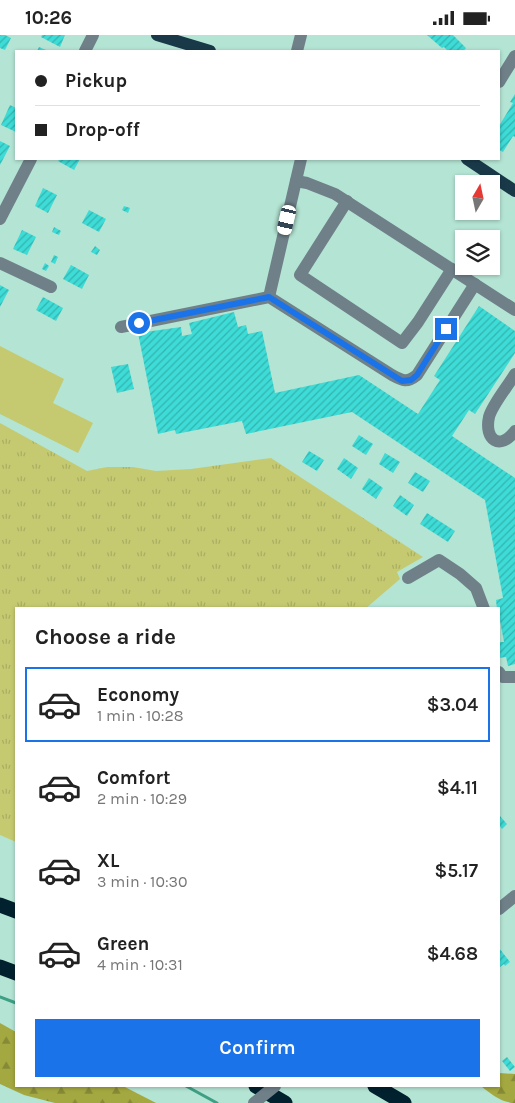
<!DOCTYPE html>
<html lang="en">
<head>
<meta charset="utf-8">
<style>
  body { margin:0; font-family:Karla,sans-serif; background:#f2f2f2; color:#222; height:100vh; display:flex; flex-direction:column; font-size:19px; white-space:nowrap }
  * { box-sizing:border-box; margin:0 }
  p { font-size:16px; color:#767676 }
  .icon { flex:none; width:28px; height:28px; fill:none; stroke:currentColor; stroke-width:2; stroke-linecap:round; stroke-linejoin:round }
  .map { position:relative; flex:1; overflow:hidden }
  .sheet { position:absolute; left:15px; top:572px; width:485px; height:480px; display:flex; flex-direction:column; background:#fff; border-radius:0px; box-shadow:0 1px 4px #0004 }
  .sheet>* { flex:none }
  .hud { position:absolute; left:15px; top:15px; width:485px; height:110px; border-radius:0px; box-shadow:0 1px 4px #0004; display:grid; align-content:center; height:110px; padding:0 20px; background:#fff }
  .needle { width:32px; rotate:9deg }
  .tools { position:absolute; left:455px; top:140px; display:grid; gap:10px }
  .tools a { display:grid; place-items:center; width:45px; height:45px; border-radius:0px; background:#fff; box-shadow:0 1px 4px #0004; font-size:25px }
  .end { position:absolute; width:22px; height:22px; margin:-11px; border:6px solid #1a73e8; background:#fff; box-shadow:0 0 0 2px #fff }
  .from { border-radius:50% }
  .car { position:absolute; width:15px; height:30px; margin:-15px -8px; border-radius:6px; box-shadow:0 0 4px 1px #0007; background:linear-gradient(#fff 24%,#345 0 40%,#fff 0 76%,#345 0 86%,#fff 0) }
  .hud b { display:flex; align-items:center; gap:18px; height:48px; font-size:19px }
  .hud b+b { border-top:1px solid #e0e0e0 }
  .hud i { width:12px; height:12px; background:#222 }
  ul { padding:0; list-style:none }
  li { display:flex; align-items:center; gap:15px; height:75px; margin:0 10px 8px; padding:0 10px; border:2px solid transparent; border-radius:0px }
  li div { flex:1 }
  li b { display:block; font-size:19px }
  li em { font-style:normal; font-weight:600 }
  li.active { border-color:#1a73e8 }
  li>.icon { width:45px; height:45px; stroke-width:1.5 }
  h2 { padding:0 20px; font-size:22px; line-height:60px }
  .cta { display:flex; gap:10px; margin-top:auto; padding:10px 20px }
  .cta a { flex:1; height:58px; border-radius:0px; background:#1a73e8; color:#fff; font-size:20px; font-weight:600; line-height:58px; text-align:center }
  .status { display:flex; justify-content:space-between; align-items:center; height:35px; padding:0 25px; background:#fff; direction:ltr }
  .status svg { height:14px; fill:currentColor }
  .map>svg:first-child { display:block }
</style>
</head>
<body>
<div class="status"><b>10:26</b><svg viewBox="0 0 49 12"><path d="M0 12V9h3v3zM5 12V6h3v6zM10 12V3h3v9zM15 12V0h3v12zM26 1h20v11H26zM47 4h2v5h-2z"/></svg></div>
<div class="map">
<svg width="515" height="1068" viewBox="0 0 515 1068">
  <defs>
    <pattern id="forest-firs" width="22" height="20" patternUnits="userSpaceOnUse" patternTransform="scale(1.25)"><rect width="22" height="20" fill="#a4a840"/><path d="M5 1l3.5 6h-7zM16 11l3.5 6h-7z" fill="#868a36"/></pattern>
    <pattern id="park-tufts" width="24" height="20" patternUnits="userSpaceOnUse" patternTransform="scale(1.25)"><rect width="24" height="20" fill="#c5ca71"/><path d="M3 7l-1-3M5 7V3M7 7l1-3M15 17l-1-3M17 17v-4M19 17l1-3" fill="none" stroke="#a9ae62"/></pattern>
    <pattern id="building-hatch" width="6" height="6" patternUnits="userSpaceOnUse" patternTransform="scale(1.25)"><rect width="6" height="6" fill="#3edcd7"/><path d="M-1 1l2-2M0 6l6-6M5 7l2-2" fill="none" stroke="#34b3af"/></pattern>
  </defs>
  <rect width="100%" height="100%" fill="#b4e4d3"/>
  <path fill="#c5ca71" d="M 0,311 L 64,344 L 53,368 L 93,388 L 78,418 L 0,379 Z"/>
  <g fill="url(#forest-firs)">
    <path d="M 0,988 L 16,997 L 16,1051 L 123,1051 L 156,1068 L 55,1068 L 24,1060 L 0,1049 Z"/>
    <path d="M 499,1038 L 515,1039 L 515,1068 C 502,1068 491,1059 481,1051 L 499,1051 Z"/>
  </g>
  <path fill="url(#park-tufts)" d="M 0,388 L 87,436 L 107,432 L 133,432 L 156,436 L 191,434 L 271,423 L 423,522 L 397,537 L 400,544 L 365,574 L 16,574 L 16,807 L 0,800 Z"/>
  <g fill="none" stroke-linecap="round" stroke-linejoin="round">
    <g stroke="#3da084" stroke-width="3">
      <path d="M 0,962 L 16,968"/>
      <path d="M 186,1051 L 217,1068"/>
    </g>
  </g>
  <g fill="url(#building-hatch)">
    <path d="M 0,0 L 5,0 L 11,3 L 5,15 L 0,13 Z"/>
    <path d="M 42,0 L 65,0 L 60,12 L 41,2 Z"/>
    <path d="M 427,0 L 453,0 L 466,13 L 463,16 L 445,16 L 447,15 L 444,12 L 442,13 Z"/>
    <path d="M 39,12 L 48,16 L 37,16 Z"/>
    <path d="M 515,59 L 515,102 L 513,101 L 503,117 L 499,115 L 499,91 L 513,68 L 510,67 Z"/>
    <path d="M 10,70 L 16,73 L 16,97 L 1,90 Z"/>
    <path d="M 0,106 L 10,111 L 0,130 Z"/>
    <path d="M 60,124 L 80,124 L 74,135 L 58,126 Z"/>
    <path d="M 43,153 L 57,160 L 48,178 L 35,171 Z"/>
    <path d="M 124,171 L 130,173 L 128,178 L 122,175 Z"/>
    <path d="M 89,175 L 106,184 L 99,197 L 82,188 Z"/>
    <path d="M 54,192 L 61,196 L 59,200 L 52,197 Z"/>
    <path d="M 22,195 L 36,202 L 27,220 L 13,214 Z"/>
    <path d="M 95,211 L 100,215 L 97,220 L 91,217 Z"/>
    <path d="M 54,220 L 58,222 L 55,229 L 51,227 Z"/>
    <path d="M 45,228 L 49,231 L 46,236 L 42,234 Z"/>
    <path d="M 71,230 L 89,240 L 82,254 L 63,244 Z"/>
    <path d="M 0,250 L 9,255 L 0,272 Z"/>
    <path d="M 43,262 L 63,273 L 56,286 L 36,275 Z"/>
    <path d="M 479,271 L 515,296 L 515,318 L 475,379 L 469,375 L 452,401 L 515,443 L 515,629 L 508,631 L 506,622 L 499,623 L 499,607 L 504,607 L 499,580 L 499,574 L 497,574 L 496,565 L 503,563 L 485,465 L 352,377 L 246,399 L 242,386 L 176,399 L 175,395 L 158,399 L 138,298 L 181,292 L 182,301 L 192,299 L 189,288 L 234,277 L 238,292 L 246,290 L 248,299 L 262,296 L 275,358 L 359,340 L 418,379 L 440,345 L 434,341 Z"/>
    <path d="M 128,329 L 134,354 L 117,358 L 111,332 Z"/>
    <path d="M 359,400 L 373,409 L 366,420 L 352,411 Z"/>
    <path d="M 309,416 L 324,425 L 317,436 L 302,427 Z"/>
    <path d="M 385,418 L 400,427 L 393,438 L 379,429 Z"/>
    <path d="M 344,423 L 358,433 L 351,444 L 337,434 Z"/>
    <path d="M 415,437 L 430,446 L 423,457 L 408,448 Z"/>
    <path d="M 369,443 L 383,453 L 376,464 L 362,454 Z"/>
    <path d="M 400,460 L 414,470 L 407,481 L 393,471 Z"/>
    <path d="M 427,478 L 455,496 L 448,507 L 420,489 Z"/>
    <path d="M 500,781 L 507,789 L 502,794 L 499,790 L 499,782 Z"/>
    <path d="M 499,913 L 510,927 L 505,931 L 504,929 L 500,932 L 499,931 Z"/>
    <path d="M 507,1022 L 515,1032 L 510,1036 L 502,1026 Z"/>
  </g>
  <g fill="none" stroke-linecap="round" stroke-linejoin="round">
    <g stroke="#6f8089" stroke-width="12">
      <path d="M 85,16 L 93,0"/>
      <path d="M 297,16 L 301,0"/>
      <path d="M 499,47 L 515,21"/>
      <path d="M 296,146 L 307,148 L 335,159 L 515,275"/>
      <path d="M 347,166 L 300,240 L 402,308 L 418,287 L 452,234"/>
      <path d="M 0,184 L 31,124"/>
      <path d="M 0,228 L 51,252"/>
      <path d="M 269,262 L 301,124"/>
      <path d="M 121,292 L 269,262 L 392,340 C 403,346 407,348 417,340 L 475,249"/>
      <path d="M 515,339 C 508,351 492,370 489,382 C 484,405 500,416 515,396"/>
      <path d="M 408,543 L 439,525 L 460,539 L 476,553 L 484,574"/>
      <path d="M 499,637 L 502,642 L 515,642"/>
      <path d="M 499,874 L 515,861"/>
    </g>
    <g stroke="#193949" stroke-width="12">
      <path d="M 157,0 L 210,16"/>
      <path d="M 467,124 L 515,156"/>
    </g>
    <g stroke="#02212e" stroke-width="15">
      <path d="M 0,870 L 16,876"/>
      <path d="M 0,932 L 16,938"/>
      <path d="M 256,1051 L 285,1068"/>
      <path d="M 375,1051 L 404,1068"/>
    </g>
    <path stroke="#6f8089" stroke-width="12" d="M 254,1068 L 275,1051"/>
  </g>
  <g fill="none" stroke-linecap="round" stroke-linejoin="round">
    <path stroke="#1a73e8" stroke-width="6" d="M 139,288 L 269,262 L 402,346 L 411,345 L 417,340 L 446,294"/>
  </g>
</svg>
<div class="tools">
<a><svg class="needle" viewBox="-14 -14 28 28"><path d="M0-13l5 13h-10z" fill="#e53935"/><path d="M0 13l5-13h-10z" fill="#767676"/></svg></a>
<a><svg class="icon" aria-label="layers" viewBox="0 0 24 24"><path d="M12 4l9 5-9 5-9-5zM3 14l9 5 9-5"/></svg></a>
</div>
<i class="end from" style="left:139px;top:288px"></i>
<i class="end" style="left:446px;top:294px"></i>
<i class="car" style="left:287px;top:185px;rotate:193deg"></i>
<div class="hud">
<b><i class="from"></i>Pickup</b>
<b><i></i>Drop-off</b>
</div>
<section class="sheet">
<h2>Choose a ride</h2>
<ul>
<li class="active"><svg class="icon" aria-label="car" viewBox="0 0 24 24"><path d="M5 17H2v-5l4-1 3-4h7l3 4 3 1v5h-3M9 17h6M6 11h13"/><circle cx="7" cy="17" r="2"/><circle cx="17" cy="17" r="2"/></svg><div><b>Economy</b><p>1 min · 10:28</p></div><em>$3.04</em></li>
<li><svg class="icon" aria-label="car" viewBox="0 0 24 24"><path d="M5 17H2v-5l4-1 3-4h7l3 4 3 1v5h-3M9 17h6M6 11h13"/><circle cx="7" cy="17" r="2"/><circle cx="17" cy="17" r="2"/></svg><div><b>Comfort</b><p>2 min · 10:29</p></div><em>$4.11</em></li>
<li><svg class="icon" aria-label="car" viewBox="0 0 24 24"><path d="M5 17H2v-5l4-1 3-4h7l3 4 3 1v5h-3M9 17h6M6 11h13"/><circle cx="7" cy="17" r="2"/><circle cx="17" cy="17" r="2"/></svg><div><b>XL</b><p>3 min · 10:30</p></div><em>$5.17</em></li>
<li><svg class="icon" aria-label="car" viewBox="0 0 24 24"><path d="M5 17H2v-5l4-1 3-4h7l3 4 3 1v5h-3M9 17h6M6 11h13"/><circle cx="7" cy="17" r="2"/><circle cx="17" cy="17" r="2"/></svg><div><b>Green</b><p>4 min · 10:31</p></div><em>$4.68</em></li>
</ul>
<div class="cta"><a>Confirm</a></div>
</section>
</div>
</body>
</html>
